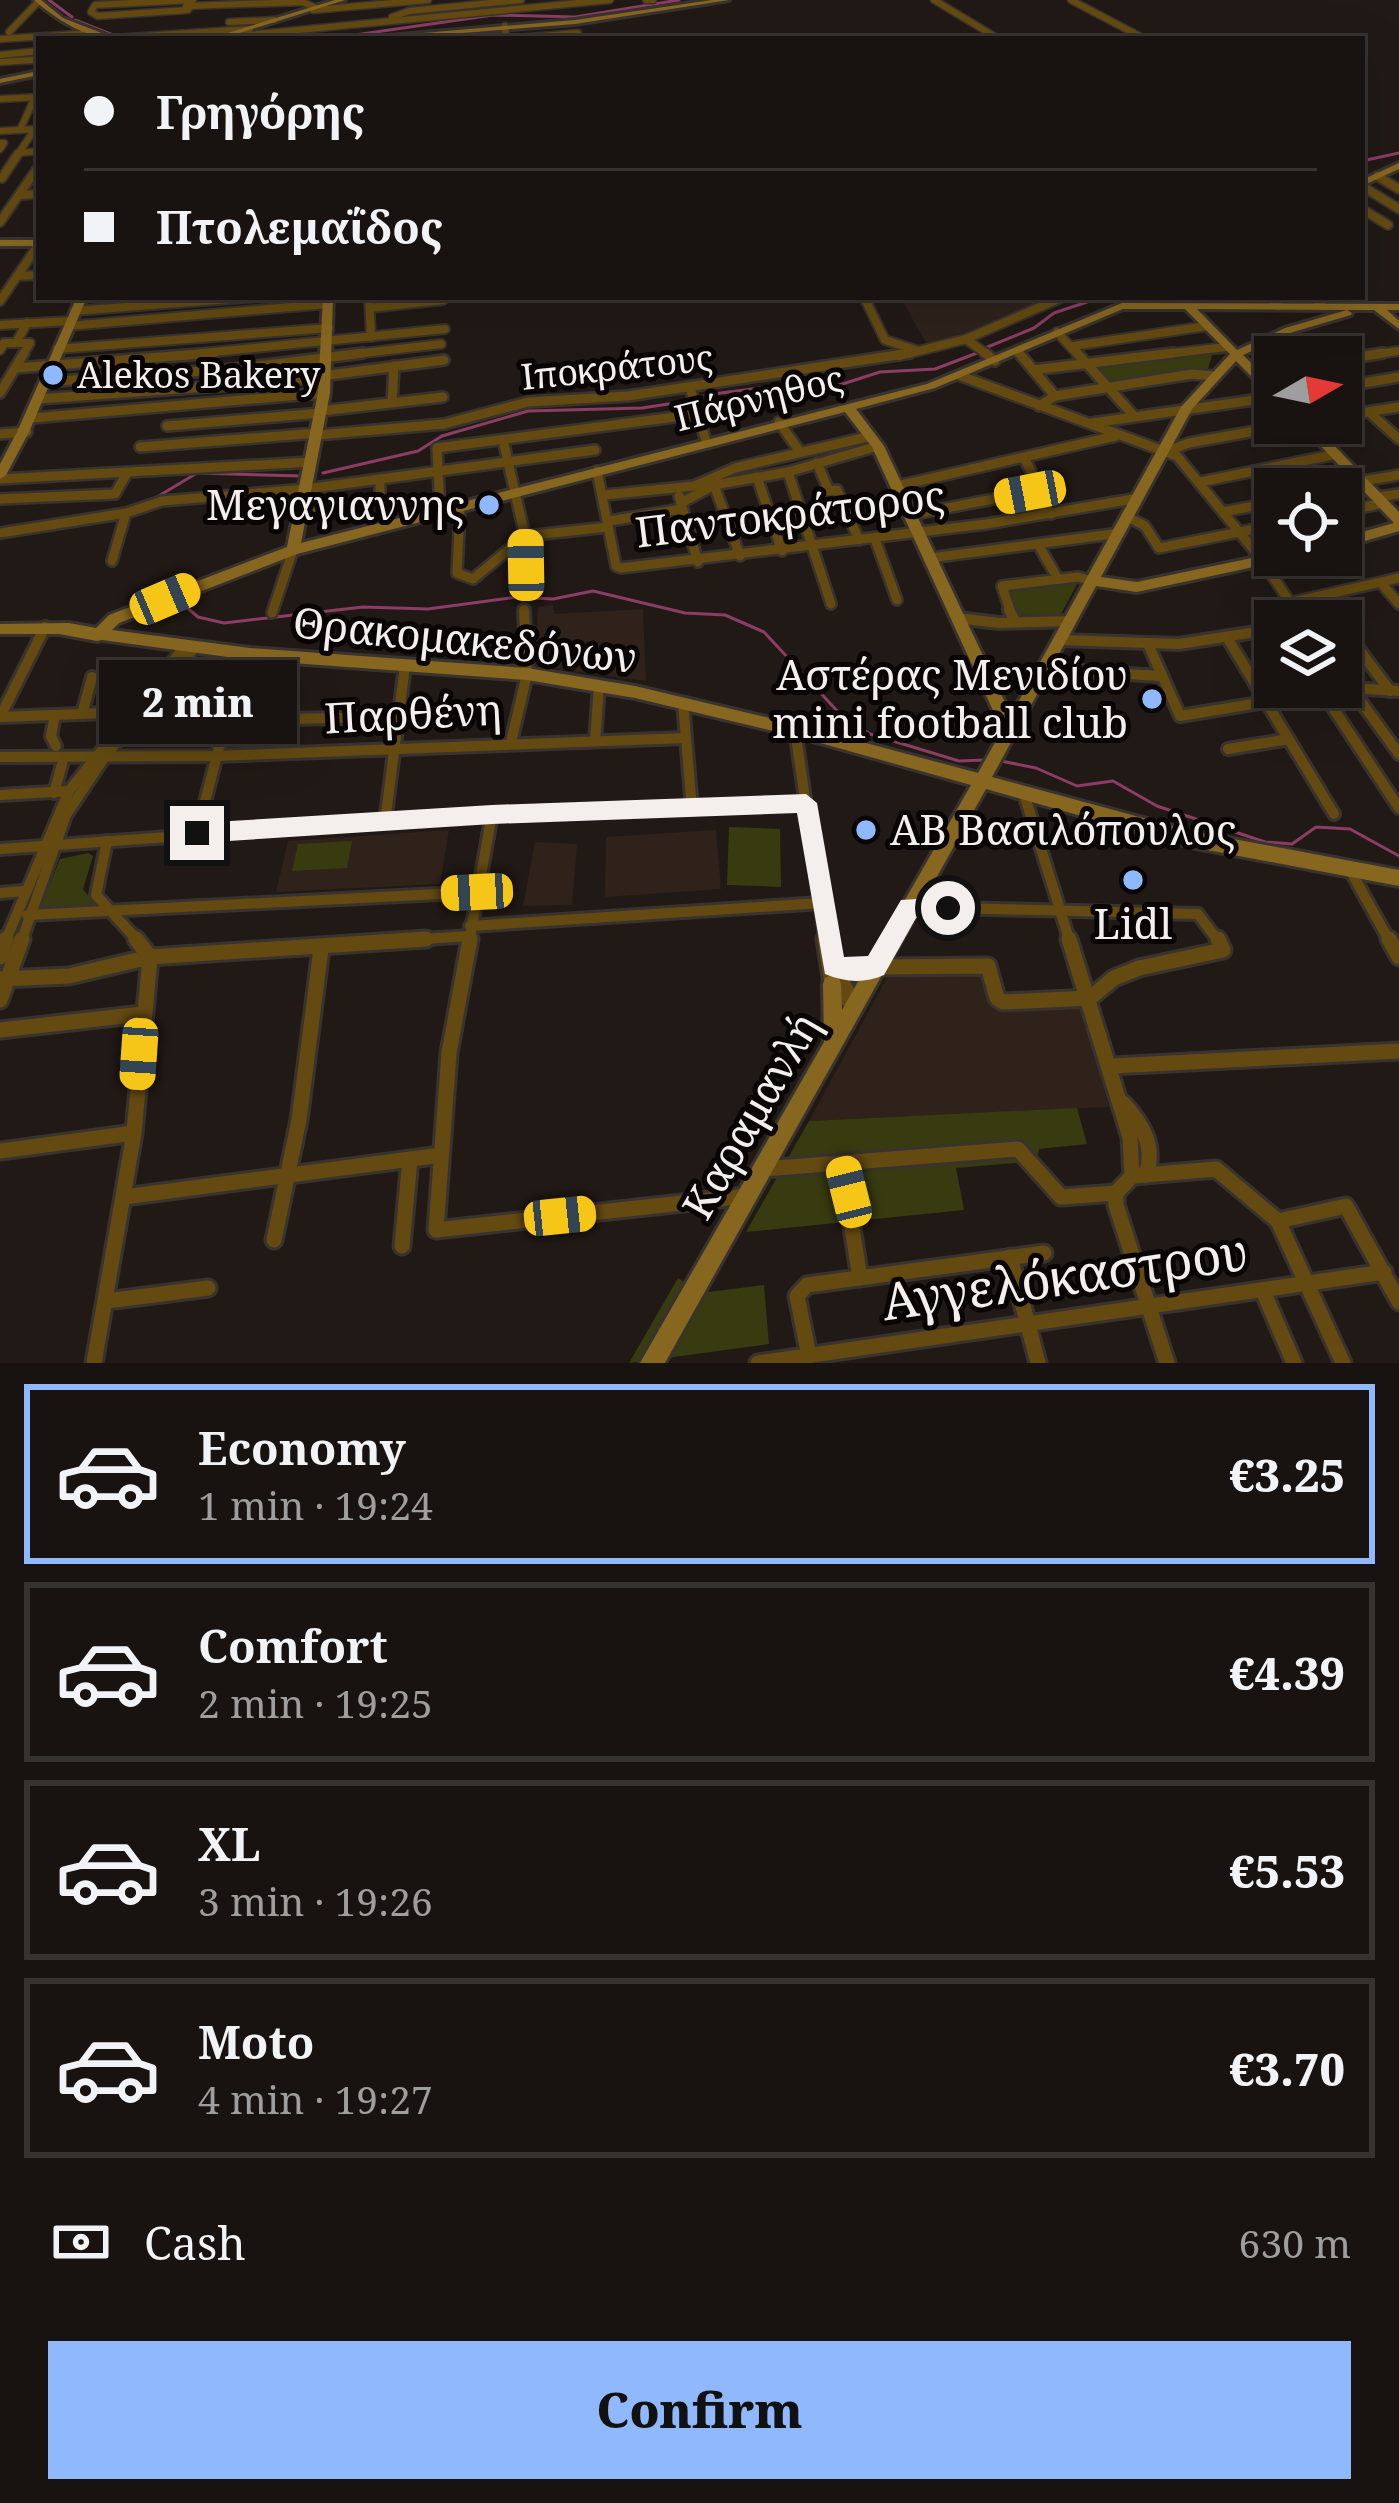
<!DOCTYPE html>
<html lang="en">
<head>
<meta charset="utf-8">
<style>
  body { margin:0; font-family:"Noto Serif",serif; background:#25201e; color:#f1f3f6; height:100vh; display:flex; flex-direction:column; font-size:45px; white-space:nowrap }
  * { box-sizing:border-box; margin:0 }
  p { font-size:39px; color:#9f9e9f }
  .icon { flex:none; width:66px; height:66px; fill:none; stroke:currentColor; stroke-width:2; stroke-linecap:round; stroke-linejoin:round }
  .map { position:relative; height:1363px; overflow:hidden }
  .details { display:flex; flex-direction:column; background:#181310; flex:1 }
  .details>* { flex:none }
  .hud { position:absolute; left:36px; top:36px; width:1329px; height:264px; border-radius:0px; box-shadow:0 12px 48px #0002,0 0 0 3px #363230; display:grid; align-content:center; height:264px; padding:0 48px; background:#181310 }
  .needle { width:78px; rotate:81deg }
  .tools { position:absolute; left:1254px; top:336px; display:grid; gap:24px }
  .tools a { display:grid; place-items:center; width:108px; height:108px; border-radius:0px; background:#181310; box-shadow:0 12px 48px #0002,0 0 0 3px #363230; font-size:60px }
  .end { position:absolute; width:54px; height:54px; margin:-27px; border:15px solid #f4efec; background:#111; box-shadow:0 0 0 6px #111 }
  .from { border-radius:50% }
  .bubble { position:absolute; height:84px; border-radius:0px; background:#181310; box-shadow:0 12px 48px #0002,0 0 0 3px #363230; font-size:39px; font-weight:800; line-height:84px; text-align:center }
  .car { position:absolute; width:36px; height:72px; margin:-36px -18px; border-radius:15px; box-shadow:0 0 9px 3px #0007; background:linear-gradient(#f5c518 24%,#345 0 40%,#f5c518 0 76%,#345 0 86%,#f5c518 0) }
  .hud b { display:flex; align-items:center; gap:42px; height:114px; font-size:45px }
  .hud b+b { border-top:3px solid #363230 }
  .hud i { width:30px; height:30px; background:#f1f3f6 }
  ul { padding:21px 0 0; list-style:none }
  li { display:flex; align-items:center; gap:36px; height:180px; margin:0 24px 18px; padding:0 24px; border:6px solid #363230; border-radius:0px }
  li div { flex:1 }
  li b { display:block; font-size:45px }
  li em { font-style:normal; font-weight:800 }
  li.on { border-color:#90b8fd }
  li>.icon { width:108px; height:108px; stroke-width:1.5 }
  .pay { display:flex; align-items:center; gap:30px; height:132px; padding:0 48px; font-size:45px }
  .pay p { margin-inline-start:auto }
  .action { display:flex; gap:24px; margin-top:auto; padding:24px 48px }
  .action a { flex:1; height:138px; border-radius:0px; background:#90b8fd; color:#111; font-size:48px; font-weight:800; line-height:138px; text-align:center }
  .map>svg:first-child { display:block }
</style>
</head>
<body>
<div class="map">
<svg width="1399" height="1363" viewBox="0 0 1399 1363">
  <rect width="100%" height="100%" fill="#201915"/>
  <g fill="#2e221b">
    <path d="M 900,297 L 1059,297 L 929,348 Z"/>
    <path d="M 553,605 L 554,614 L 643,609 L 646,681 L 535,666 L 538,607 Z"/>
    <path d="M 449,830 L 440,884 L 276,892 L 288,841 Z"/>
    <path d="M 716,830 L 721,889 L 605,897 L 606,837 Z"/>
    <path d="M 535,842 L 577,844 L 572,905 L 523,906 Z"/>
    <path d="M 989,967 L 997,1007 L 1081,1002 L 1109,1107 L 809,1121 L 890,972 Z"/>
  </g>
  <g fill="#383b10">
    <path d="M 1224,350 L 1227,354 L 1212,355 L 1208,369 L 1113,385 L 1096,365 Z"/>
    <path d="M 1067,580 L 1077,584 L 1060,616 L 1013,614 L 1005,587 Z"/>
    <path d="M 729,827 L 780,829 L 781,887 L 727,885 Z"/>
    <path d="M 352,841 L 347,868 L 292,871 L 298,844 Z"/>
    <path d="M 88,853 L 93,856 L 83,889 L 97,907 L 40,909 L 60,859 Z"/>
    <path d="M 1077,1108 L 1087,1144 L 1039,1149 L 1037,1161 L 956,1168 L 964,1210 L 746,1232 L 809,1121 Z"/>
    <path d="M 678,1278 L 700,1293 L 764,1285 L 769,1344 L 629,1363 Z"/>
  </g>
  <g fill="none" stroke-linecap="round" stroke-linejoin="round">
    <g stroke="#8b3d63" stroke-width="3">
      <path d="M 49,0 L 72,17"/>
      <path d="M 75,20 L 113,35"/>
      <path d="M 289,39 L 341,37 L 493,15 L 575,17 L 679,0"/>
      <path d="M 1362,161 L 1399,153"/>
      <path d="M 985,348 L 1034,328 L 1054,313 L 1102,297"/>
      <path d="M 705,395 L 793,384 L 830,388 L 880,372 L 935,369 L 977,353"/>
      <path d="M 323,473 L 418,451 L 442,436 L 528,411 L 642,408 L 688,401"/>
      <path d="M 152,500 L 197,473 L 302,476"/>
      <path d="M 177,599 L 198,617 L 224,623 L 363,607 L 428,609 L 517,597 L 553,599 L 593,591 L 685,613 L 725,615 L 764,632 L 840,714 L 870,734 L 959,761 L 985,760"/>
      <path d="M 1001,761 L 1036,768 L 1077,786 L 1113,781 L 1157,806 L 1265,842 L 1292,844 L 1316,827 L 1350,829 L 1399,856"/>
    </g>
    <g stroke="#39332f" stroke-width="9">
      <g id="street-far4">
        <path d="M 193,0 L 188,10 L 98,16 L 91,12 L 95,5 Z"/>
        <path d="M 646,0 L 653,0"/>
        <path d="M 934,0 L 999,39"/>
        <path d="M 1071,0 L 1145,39"/>
        <path d="M 186,6 L 303,2 L 316,8"/>
        <path d="M 313,10 L 428,0"/>
        <path d="M 392,17 L 409,11 L 521,0"/>
        <path d="M 229,22 L 274,20"/>
        <path d="M 505,26 L 506,39 L 578,33 L 579,39"/>
        <path d="M 9,32 L 39,1"/>
        <path d="M 216,38 L 610,0"/>
        <path d="M 0,39 L 94,33"/>
        <path d="M 98,39 L 250,29"/>
        <path d="M 0,55 L 39,51"/>
        <path d="M 0,62 L 34,60"/>
        <path d="M 0,99 L 39,97"/>
        <path d="M 20,130 L 35,97"/>
        <path d="M 0,131 L 39,129"/>
        <path d="M 0,143 L 4,143 L 0,149"/>
        <path d="M 19,153 L 39,151"/>
        <path d="M 16,157 L 35,129"/>
      </g>
    </g>
    <g stroke="#39332f" stroke-width="12">
      <g id="street-far3">
        <path d="M 1377,176 L 1399,189"/>
        <path d="M 2,178 L 18,154"/>
        <path d="M 1362,186 L 1399,209"/>
        <path d="M 20,195 L 39,194"/>
        <path d="M 1362,209 L 1388,225"/>
        <path d="M 0,222 L 39,166"/>
        <path d="M 17,276 L 39,275"/>
        <path d="M 369,297 L 371,337"/>
        <path d="M 864,297 L 885,340 L 916,350"/>
        <path d="M 1269,297 L 1278,306"/>
        <path d="M 1312,297 L 1322,306"/>
        <path d="M 0,301 L 39,244"/>
        <path d="M 370,308 L 443,300"/>
        <path d="M 74,311 L 256,297"/>
        <path d="M 0,325 L 70,321"/>
        <path d="M 68,326 L 327,304"/>
        <path d="M 1057,332 L 1079,356"/>
        <path d="M 966,339 L 989,356"/>
        <path d="M 16,343 L 30,343 L 22,356"/>
        <path d="M 1073,346 L 1207,326"/>
        <path d="M 57,349 L 329,328"/>
        <path d="M 0,350 L 4,343 L 16,343 L 27,323"/>
        <path d="M 1017,351 L 1022,356"/>
        <path d="M 173,356 L 445,329"/>
        <path d="M 338,356 L 441,344"/>
        <path d="M 899,356 L 966,339 L 1063,297"/>
        <path d="M 1148,356 L 1227,347"/>
        <path d="M 1364,356 L 1399,351"/>
      </g>
    </g>
    <g stroke="#39332f" stroke-width="14">
      <g id="street-far2">
        <path d="M 985,353 L 995,361"/>
        <path d="M 1019,353 L 1055,396"/>
        <path d="M 1077,353 L 1134,416"/>
        <path d="M 1341,360 L 1383,353"/>
        <path d="M 15,368 L 214,353"/>
        <path d="M 1033,370 L 1173,353"/>
        <path d="M 961,376 L 1177,456 L 1262,560 L 1297,613"/>
        <path d="M 44,382 L 233,369 L 363,353"/>
        <path d="M 1341,387 L 1399,377"/>
        <path d="M 690,388 L 706,441"/>
        <path d="M 0,393 L 24,353"/>
        <path d="M 38,399 L 276,382 L 444,360"/>
        <path d="M 392,403 L 394,366"/>
        <path d="M 1039,406 L 1055,396 L 1192,374 L 1213,376"/>
        <path d="M 321,411 L 443,397"/>
        <path d="M 1369,412 L 1399,439"/>
        <path d="M 1341,416 L 1399,407"/>
        <path d="M 32,418 L 324,393"/>
        <path d="M 779,422 L 800,452"/>
        <path d="M 1092,423 L 1275,397"/>
        <path d="M 167,426 L 321,413"/>
        <path d="M 0,434 L 27,432"/>
        <path d="M 317,435 L 444,424 L 528,402 L 628,396 L 910,353"/>
        <path d="M 503,440 L 525,536 L 525,583"/>
        <path d="M 140,447 L 318,433"/>
        <path d="M 1165,452 L 1189,443 L 1299,423"/>
        <path d="M 1024,458 L 1031,471 L 1030,492 L 1051,514"/>
        <path d="M 817,463 L 829,491 L 837,490 L 859,540"/>
        <path d="M 1261,470 L 1279,489"/>
        <path d="M 597,471 L 616,566 L 621,568 L 986,524 L 1139,498"/>
        <path d="M 788,472 L 831,604"/>
        <path d="M 757,477 L 782,551"/>
        <path d="M 0,479 L 312,462"/>
        <path d="M 1363,481 L 1399,475"/>
        <path d="M 1200,482 L 1337,454"/>
        <path d="M 714,485 L 740,556"/>
        <path d="M 897,486 L 1116,436"/>
        <path d="M 604,495 L 694,486 L 735,468 L 871,436"/>
        <path d="M 679,496 L 698,562"/>
        <path d="M 1378,497 L 1399,494"/>
        <path d="M 0,499 L 115,494 L 127,473"/>
        <path d="M 681,503 L 714,485 L 788,472 L 878,446"/>
        <path d="M 460,508 L 457,573 L 473,579 L 525,536 L 608,527"/>
        <path d="M 302,509 L 380,500 L 380,480"/>
        <path d="M 440,512 L 437,448 L 698,414"/>
        <path d="M 1223,512 L 1275,502"/>
        <path d="M 1341,512 L 1384,503"/>
        <path d="M 910,515 L 1030,492"/>
        <path d="M 1128,517 L 1145,526 L 1159,548 L 1275,525"/>
        <path d="M 609,521 L 682,509"/>
        <path d="M 0,533 L 126,513 L 162,501 L 306,489 L 595,450"/>
        <path d="M 875,539 L 897,600"/>
        <path d="M 1039,546 L 1058,579"/>
        <path d="M 930,558 L 1120,533"/>
        <path d="M 112,561 L 126,513"/>
        <path d="M 1381,583 L 1399,604"/>
        <path d="M 1322,599 L 1332,613"/>
        <path d="M 1289,603 L 1399,578"/>
        <path d="M 272,613 L 293,550"/>
        <path d="M 1011,613 L 1002,586 L 1078,577 L 1093,581"/>
      </g>
    </g>
    <g stroke="#39332f" stroke-width="16">
      <g id="street-far1">
        <path d="M 1009,610 L 1016,622"/>
        <path d="M 1295,610 L 1302,621"/>
        <path d="M 1330,610 L 1338,621"/>
        <path d="M 957,618 L 999,623 L 1071,621"/>
        <path d="M 1341,625 L 1390,691"/>
        <path d="M 1228,639 L 1334,814"/>
        <path d="M 1060,640 L 1179,644 L 1275,629"/>
        <path d="M 1149,646 L 1180,716 L 1351,688 L 1399,691"/>
        <path d="M 1044,669 L 1160,676"/>
        <path d="M 1341,674 L 1399,754"/>
        <path d="M 1321,690 L 1399,808"/>
        <path d="M 683,703 L 692,809"/>
        <path d="M 82,714 L 92,677"/>
        <path d="M 55,715 L 51,736 L 56,746"/>
        <path d="M 0,717 L 132,712"/>
        <path d="M 0,717 L 45,627"/>
        <path d="M 226,720 L 399,717"/>
        <path d="M 795,730 L 826,942"/>
        <path d="M 595,741 L 599,686"/>
        <path d="M 511,742 L 527,674 L 524,610"/>
        <path d="M 1228,749 L 1289,739"/>
        <path d="M 0,757 L 216,756 L 685,738"/>
        <path d="M 54,793 L 64,757"/>
        <path d="M 1024,794 L 1070,942"/>
        <path d="M 0,795 L 69,791"/>
        <path d="M 385,822 L 405,666"/>
        <path d="M 197,833 L 226,720 L 250,654"/>
        <path d="M 107,841 L 96,895 L 139,942"/>
        <path d="M 0,849 L 492,814 L 806,803"/>
        <path d="M 1350,870 L 1390,942"/>
        <path d="M 0,893 L 23,891"/>
        <path d="M 910,907 L 1198,914 L 1219,942"/>
        <path d="M 27,915 L 477,892"/>
        <path d="M 470,926 L 821,903"/>
        <path d="M 5,942 L 69,791 L 186,645"/>
        <path d="M 21,942 L 66,815 L 106,755 L 195,647"/>
        <path d="M 381,942 L 469,936"/>
        <path d="M 469,942 L 492,814"/>
      </g>
    </g>
    <g stroke="#39332f" stroke-width="21">
      <g id="street">
        <path d="M 470,939 L 449,1053 L 436,1230 L 746,1196"/>
        <path d="M 825,939 L 832,984 L 855,1006"/>
        <path d="M 1069,939 L 1130,1137 L 1132,1176 L 1116,1193 L 1116,1205 L 1167,1363"/>
        <path d="M 1389,939 L 1399,957"/>
        <path d="M 0,957 L 6,939"/>
        <path d="M 833,966 L 855,1006"/>
        <path d="M 876,967 L 988,966 L 997,998 L 1003,1002 L 1090,998 L 1114,978 L 1139,968 L 1223,950 L 1218,939"/>
        <path d="M 0,979 L 69,976 L 150,957 L 426,939"/>
        <path d="M 0,1000 L 22,939"/>
        <path d="M 0,1030 L 142,1014"/>
        <path d="M 1112,1066 L 1399,1051"/>
        <path d="M 1123,1103 C 1142,1124 1156,1146 1146,1175"/>
        <path d="M 0,1151 L 134,1133"/>
        <path d="M 842,1165 L 860,1278"/>
        <path d="M 764,1169 L 1018,1149 L 1061,1197 L 1116,1193"/>
        <path d="M 1132,1176 L 1216,1169 L 1278,1221"/>
        <path d="M 124,1197 L 441,1155"/>
        <path d="M 274,1240 L 299,1120 L 321,949"/>
        <path d="M 402,1246 L 410,1159"/>
        <path d="M 1010,1257 L 1038,1363"/>
        <path d="M 1263,1291 L 1294,1363"/>
        <path d="M 107,1301 L 208,1288"/>
        <path d="M 809,1356 L 797,1296 L 807,1285 L 1044,1253"/>
        <path d="M 94,1363 L 134,1133 L 150,957 L 136,939"/>
        <path d="M 758,1363 L 1384,1272"/>
        <path d="M 1343,1363 L 1278,1221 L 1346,1206 L 1399,1302"/>
      </g>
    </g>
    <g stroke="#39332f" stroke-width="6">
      <g id="secondary">
        <path d="M 34,0 L 41,0 L 63,18 L 117,39 C 86,39 56,19 34,0 Z"/>
        <path d="M 335,0 L 345,0 L 220,39 L 208,39 Z"/>
        <path d="M 712,0 L 729,0 L 575,24 L 385,39 L 354,39 L 575,20 Z"/>
        <path d="M 39,71 L 39,75 L 0,83 L 0,79 Z"/>
        <path d="M 1399,163 L 1399,169 L 1362,186 L 1362,180 Z"/>
        <rect x="0" y="240" width="39" height="6"/>
        <path d="M 77,297 L 87,297 L 29,432 L 6,475 L 0,479 L 0,464 L 17,432 Z"/>
        <path d="M 323,297 L 333,297 L 330,393 L 301,543 L 927,384 L 1122,303 L 1399,304 L 1399,310 L 1387,310 L 1399,321 L 1399,329 L 1374,310 L 1347,310 L 1352,313 L 1351,315 L 1293,332 L 1243,355 L 1275,387 L 1275,397 L 1271,396 L 1236,361 L 1192,409 L 1101,577 L 1137,582 L 1275,553 L 1275,555 L 1293,555 L 1286,560 L 1137,592 L 1096,586 L 992,777 L 1191,831 L 1399,870 L 1399,886 L 1191,847 L 986,789 L 665,1363 L 640,1363 L 824,1042 L 823,984 L 825,978 L 832,975 L 839,978 L 841,984 L 842,1010 L 860,978 L 849,980 L 826,972 L 824,966 L 826,960 L 833,957 L 849,962 L 871,959 L 971,785 L 795,736 L 635,698 L 527,680 L 250,660 L 102,640 L 97,641 L 59,634 L 0,634 L 0,624 L 69,623 L 96,628 L 109,615 L 287,547 L 318,393 ZM 1123,309 L 1185,309 L 1230,354 L 1181,407 L 1011,715 L 884,446 L 856,409 L 935,388 ZM 1197,309 L 1347,310 L 1285,328 L 1237,350 ZM 845,412 L 872,447 L 1002,730 L 978,773 L 795,724 L 635,686 L 527,668 L 250,648 L 112,630 L 119,623 L 297,554 Z"/>
        <path d="M 1299,423 L 1312,423 L 1399,512 L 1399,531 L 1341,548 L 1341,538 L 1394,523 Z"/>
      </g>
    </g>
    <use href="#street-far4" stroke="#644a11" stroke-width="6"/>
    <use href="#street-far3" stroke="#644a11" stroke-width="8"/>
    <use href="#street-far2" stroke="#644a11" stroke-width="9"/>
    <use href="#street-far1" stroke="#644a11" stroke-width="10"/>
    <use href="#street" stroke="#644a11" stroke-width="15"/>
    <use href="#secondary" fill="#876620" fill-rule="evenodd"/>
  </g>
  <path fill="#f4efec" d="M 806,794 L 817,803 L 844,957 L 868,956 L 901,900 L 948,897 L 960,908 L 948,919 L 916,918 L 884,975 C 863,984 845,982 825,974 L 797,813 L 492,824 L 197,843 L 186,833 L 197,823 L 492,805 Z"/>
  <g fill="#90b8fd" stroke="#080504" stroke-width="4.5">
    <circle cx="53" cy="375" r="12"/>
    <circle cx="489" cy="505" r="12"/>
    <circle cx="1152" cy="699" r="12"/>
    <circle cx="866" cy="830" r="12"/>
    <circle cx="1133" cy="880" r="12"/>
  </g>
  <g text-anchor="middle" stroke-width="10" stroke-linejoin="round" paint-order="stroke">
    <g font-size="36" fill="#f4efec" stroke="#080504">
      <text transform="translate(617 367) rotate(-6)" y="13">Ιποκράτους</text>
      <text transform="translate(759 398) rotate(-14)" y="13">Πάρνηθος</text>
    </g>
    <g font-size="36" fill="#f4efec" stroke="#080504" text-anchor="start">
      <text x="77" y="388">Alekos Bakery</text>
    </g>
    <g font-size="42" fill="#f4efec" stroke="#080504" text-anchor="end">
      <text x="465" y="520">Μεγαγιαννης</text>
      <text x="1128" y="690">Αστέρας Μενιδίου<tspan x="1128" dy="48">mini football club</tspan></text>
      <text x="890" y="845" text-anchor="start">ΑΒ Βασιλόπουλος</text>
      <text x="1133" y="939" text-anchor="middle">Lidl</text>
    </g>
    <g font-size="42" fill="#f4efec" stroke="#080504">
      <text transform="translate(790 514) rotate(-7)" y="15">Παντοκράτορος</text>
      <text transform="translate(465 640) rotate(6)" y="15">Θρακομακεδόνων</text>
      <text transform="translate(413 714) rotate(-3)" y="15">Παρθένη</text>
      <text transform="translate(751 1116) rotate(-60)" y="15">Καραμανλή</text>
    </g>
    <g font-size="51" fill="#f4efec" stroke="#080504">
      <text transform="translate(1065 1277) rotate(-8)" y="18">Αγγελόκαστρου</text>
    </g>
  </g>
</svg>
<div class="tools">
<a><svg class="needle" viewBox="-14 -14 28 28"><path d="M0-13l5 13h-10z" fill="#e53935"/><path d="M0 13l5-13h-10z" fill="#9f9e9f"/></svg></a>
<a><svg class="icon" aria-label="locate" viewBox="0 0 24 24"><circle cx="12" cy="12" r="6"/><path d="M12 2v4M12 18v4M2 12h4M18 12h4"/></svg></a>
<a><svg class="icon" aria-label="layers" viewBox="0 0 24 24"><path d="M12 4l9 5-9 5-9-5zM3 14l9 5 9-5"/></svg></a>
</div>
<i class="end from" style="left:948px;top:908px"></i>
<i class="end" style="left:197px;top:833px"></i>
<div class="bubble" style="left:99px;top:660px;width:198px">2 min</div>
<i class="car" style="left:1030px;top:492px;rotate:259deg"></i>
<i class="car" style="left:526px;top:565px;rotate:359deg"></i>
<i class="car" style="left:165px;top:599px;rotate:67deg"></i>
<i class="car" style="left:477px;top:892px;rotate:267deg"></i>
<i class="car" style="left:139px;top:1054px;rotate:184deg"></i>
<i class="car" style="left:849px;top:1192px;rotate:346deg"></i>
<i class="car" style="left:560px;top:1216px;rotate:84deg"></i>
<div class="hud">
<b><i class="from"></i>Γρηγόρης</b>
<b><i></i>Πτολεμαΐδος</b>
</div>
</div>
<section class="details">
<ul>
<li class="on"><svg class="icon" aria-label="car" viewBox="0 0 24 24"><path d="M5 17H2v-5l4-1 3-4h7l3 4 3 1v5h-3M9 17h6M6 11h13"/><circle cx="7" cy="17" r="2"/><circle cx="17" cy="17" r="2"/></svg><div><b>Economy</b><p>1 min · 19:24</p></div><em>€3.25</em></li>
<li><svg class="icon" aria-label="car" viewBox="0 0 24 24"><path d="M5 17H2v-5l4-1 3-4h7l3 4 3 1v5h-3M9 17h6M6 11h13"/><circle cx="7" cy="17" r="2"/><circle cx="17" cy="17" r="2"/></svg><div><b>Comfort</b><p>2 min · 19:25</p></div><em>€4.39</em></li>
<li><svg class="icon" aria-label="car" viewBox="0 0 24 24"><path d="M5 17H2v-5l4-1 3-4h7l3 4 3 1v5h-3M9 17h6M6 11h13"/><circle cx="7" cy="17" r="2"/><circle cx="17" cy="17" r="2"/></svg><div><b>XL</b><p>3 min · 19:26</p></div><em>€5.53</em></li>
<li><svg class="icon" aria-label="car" viewBox="0 0 24 24"><path d="M5 17H2v-5l4-1 3-4h7l3 4 3 1v5h-3M9 17h6M6 11h13"/><circle cx="7" cy="17" r="2"/><circle cx="17" cy="17" r="2"/></svg><div><b>Moto</b><p>4 min · 19:27</p></div><em>€3.70</em></li>
</ul>
<div class="pay"><svg class="icon" aria-label="cash" viewBox="0 0 24 24"><path d="M3 7h18v10H3z"/><circle cx="12" cy="12" r="2"/></svg>Cash<p>630 m</p></div>
<div class="action"><a>Confirm</a></div>
</section>
</body>
</html>
